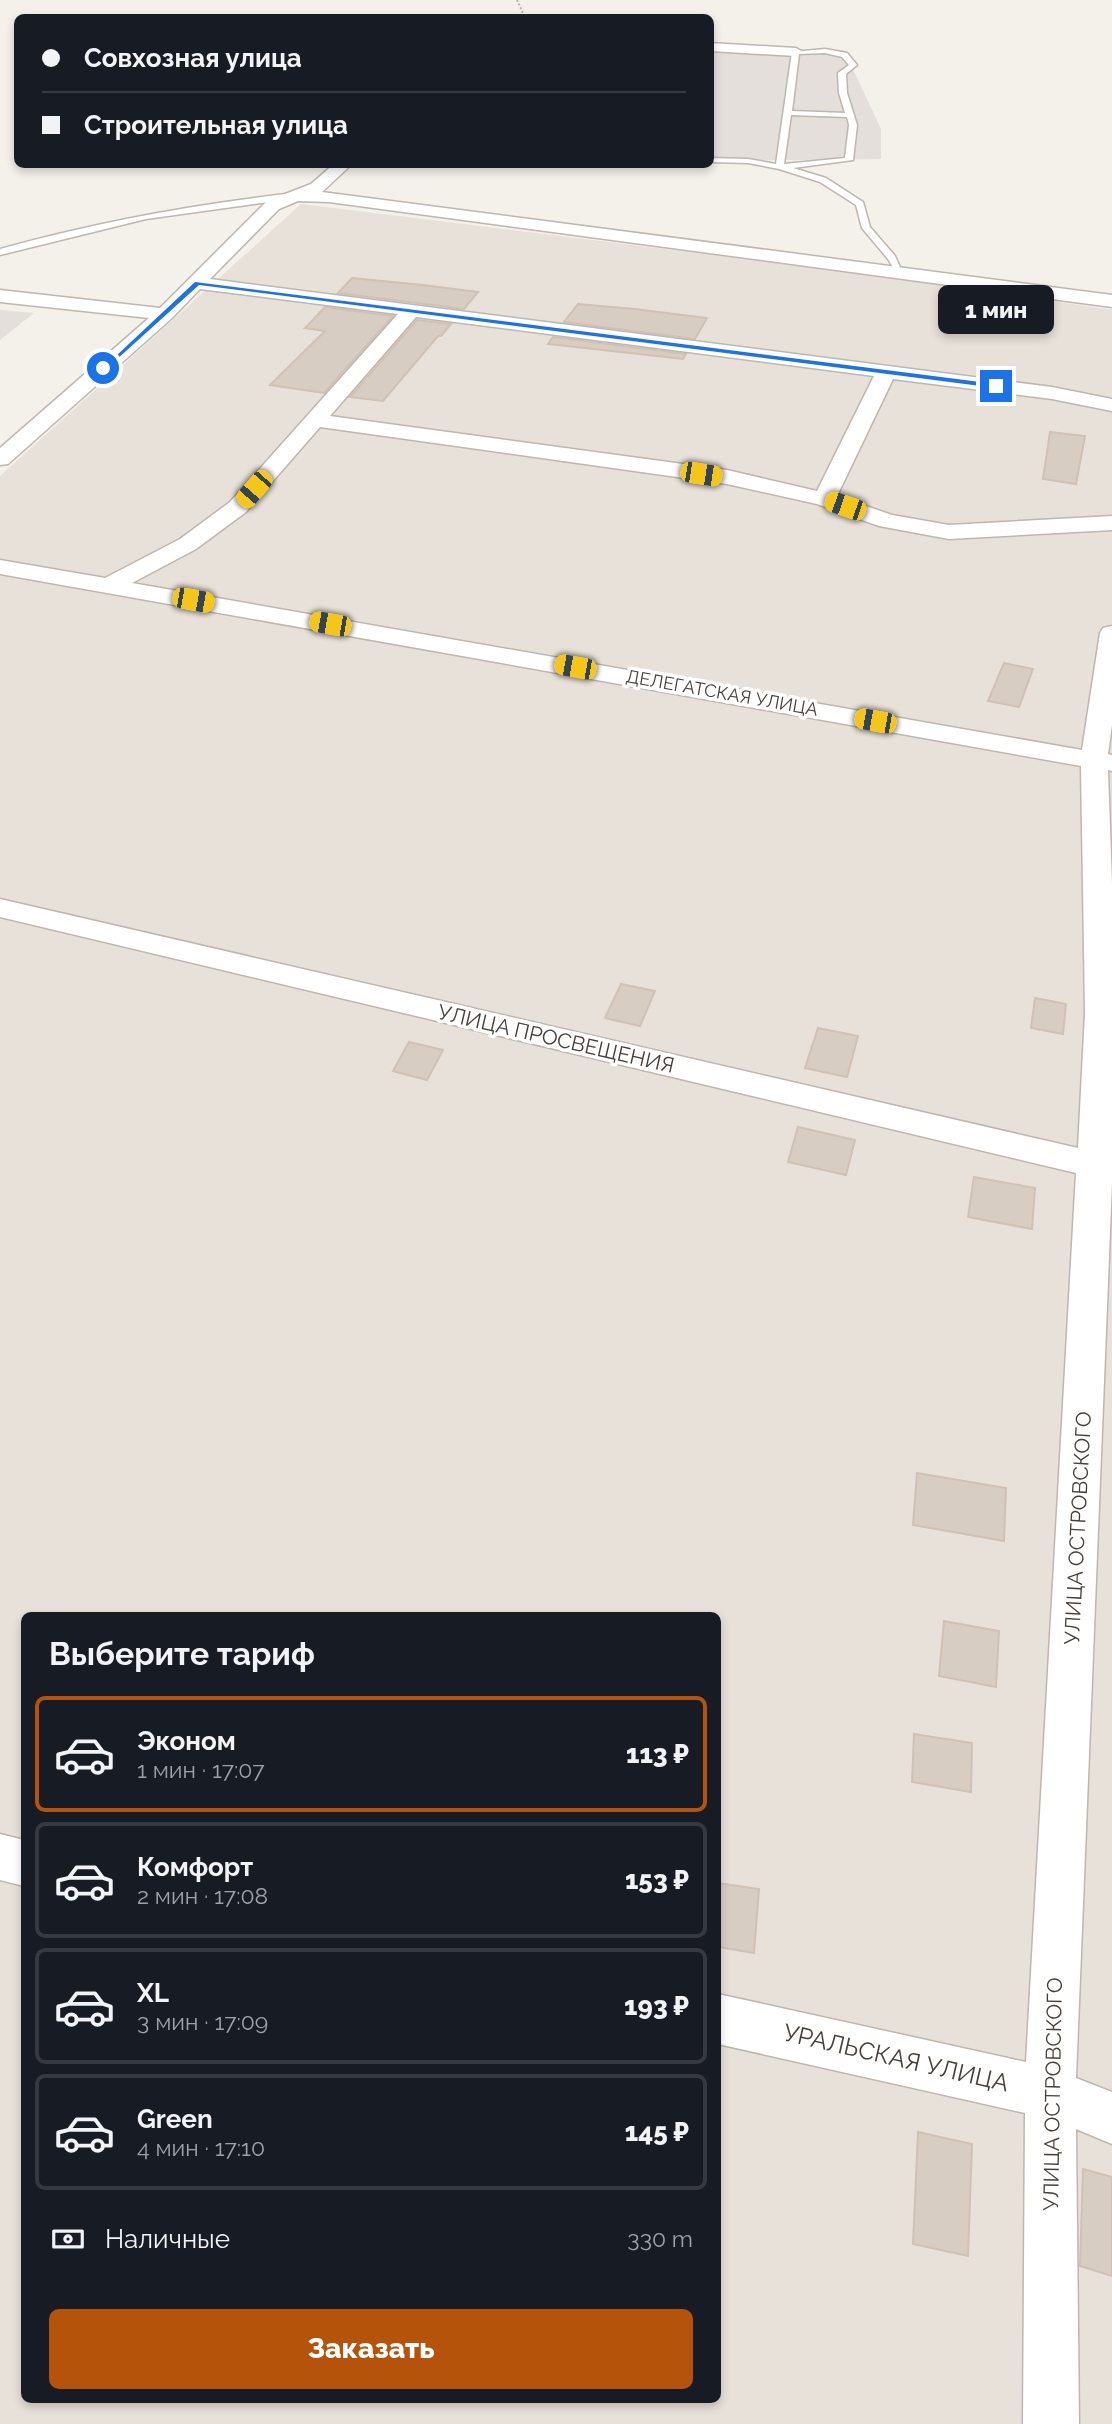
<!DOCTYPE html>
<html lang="ru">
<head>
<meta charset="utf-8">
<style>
  body { margin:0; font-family:Raleway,sans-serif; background:#242831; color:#f1f3f6; height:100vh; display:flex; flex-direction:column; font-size:26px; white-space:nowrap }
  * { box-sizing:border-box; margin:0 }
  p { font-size:23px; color:#9ea1a6 }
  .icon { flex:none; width:38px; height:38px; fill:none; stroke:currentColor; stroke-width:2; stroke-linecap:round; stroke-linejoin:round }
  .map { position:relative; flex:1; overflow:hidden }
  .drawer { position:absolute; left:21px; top:1612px; width:700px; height:791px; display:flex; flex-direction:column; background:#171b24; border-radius:10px; box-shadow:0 4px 10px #0003 }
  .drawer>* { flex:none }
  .banner { position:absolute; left:14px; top:14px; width:700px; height:154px; border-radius:10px; box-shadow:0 4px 10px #0003; display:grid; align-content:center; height:154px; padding:0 28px; background:#171b24 }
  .end { position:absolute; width:32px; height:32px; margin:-16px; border:9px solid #1a73e8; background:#fff; box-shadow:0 0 0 4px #fff }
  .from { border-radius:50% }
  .bubble { position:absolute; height:49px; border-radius:10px; background:#171b24; box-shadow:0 4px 10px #0003; font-size:23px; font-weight:800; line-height:49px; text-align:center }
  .car { position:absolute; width:21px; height:42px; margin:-21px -10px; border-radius:9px; box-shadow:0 0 5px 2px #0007; background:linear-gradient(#f5c518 24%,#345 0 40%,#f5c518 0 76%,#345 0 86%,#f5c518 0) }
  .banner b { display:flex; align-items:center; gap:24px; height:66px; font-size:26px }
  .banner b+b { border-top:2px solid #363941 }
  .banner i { width:18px; height:18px; background:#f1f3f6 }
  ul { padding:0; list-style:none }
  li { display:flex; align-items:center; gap:21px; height:116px; margin:0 14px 10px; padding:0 14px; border:4px solid #363941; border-radius:10px }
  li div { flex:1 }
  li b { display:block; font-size:26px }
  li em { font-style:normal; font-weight:800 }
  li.current { border-color:#b45309 }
  li>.icon { width:63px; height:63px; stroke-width:1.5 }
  h2 { padding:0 28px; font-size:32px; line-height:84px }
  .pay { display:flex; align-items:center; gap:18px; height:77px; padding:0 28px; font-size:26px }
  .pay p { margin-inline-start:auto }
  .cta { display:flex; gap:14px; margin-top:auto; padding:14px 28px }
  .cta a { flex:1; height:80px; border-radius:10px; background:#b45309; color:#fff; font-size:28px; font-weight:800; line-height:80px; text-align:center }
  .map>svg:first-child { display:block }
</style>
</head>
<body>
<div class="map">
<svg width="1112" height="2424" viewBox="0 0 1112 2424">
  <rect width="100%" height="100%" fill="#f4f0ea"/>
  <path fill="#e8e1d9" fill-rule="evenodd" d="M 301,204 L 899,278 L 1112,310 L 1112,2424 L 0,2424 L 0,476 ZM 24,1615 L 718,1615 L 718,2399 L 24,2399 Z"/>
  <g fill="#e4dfdb">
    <path d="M 844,50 L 881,129 L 881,159 L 711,161 L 710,51 Z"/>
    <path d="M 0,310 L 34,313 L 0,340 Z"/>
  </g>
  <g fill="#d8cdc3" stroke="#d0c1b4" stroke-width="2">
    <path d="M 352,278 L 423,285 L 478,292 L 464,309 L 338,293 Z"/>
    <path d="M 578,304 L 635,309 L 707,318 L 695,339 L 564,322 Z"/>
    <path d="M 325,307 L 393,316 L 324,393 L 270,385 L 325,331 L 305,328 Z"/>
    <path d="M 417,320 L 451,324 L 441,336 L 438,336 L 383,401 L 350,397 Z"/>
    <path d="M 553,337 L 686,354 L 683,359 L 548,344 Z"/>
    <path d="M 1050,432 L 1085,436 L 1076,484 L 1043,479 Z"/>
    <path d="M 1004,663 L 1033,669 L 1019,707 L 988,701 Z"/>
    <path d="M 621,984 L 655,991 L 640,1026 L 605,1018 Z"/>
    <path d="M 1035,998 L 1066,1004 L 1063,1034 L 1031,1028 Z"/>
    <path d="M 818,1028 L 858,1036 L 847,1077 L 805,1068 Z"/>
    <path d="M 409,1042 L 443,1050 L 427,1080 L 393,1071 Z"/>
    <path d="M 798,1127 L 855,1140 L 846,1175 L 788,1162 Z"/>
    <path d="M 974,1177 L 1035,1188 L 1032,1229 L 968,1217 Z"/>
    <path d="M 917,1473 L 1006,1488 L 1004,1541 L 913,1525 Z"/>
    <path d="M 944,1621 L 999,1631 L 996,1687 L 939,1676 Z"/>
    <path d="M 914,1734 L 972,1743 L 971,1792 L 912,1782 Z"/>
    <path d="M 718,1883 L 759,1889 L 754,1953 L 718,1947 Z"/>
    <path d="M 918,2132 L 972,2144 L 968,2256 L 913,2244 Z"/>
    <path d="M 1083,2169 L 1112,2177 L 1112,2276 L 1080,2266 Z"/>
  </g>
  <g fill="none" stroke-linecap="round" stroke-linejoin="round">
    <g stroke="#bfb6ad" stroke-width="3">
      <g id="service">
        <path d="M 825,49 L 847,53 L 857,65 L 846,74 L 847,93 L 857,125 L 853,160 L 793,168 L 826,178 L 863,202 L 870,227 L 895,256 L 903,274 L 897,274 L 888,259 L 862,228 L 856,205 L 820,182 L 779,169 L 748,163 L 710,162 L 710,158 L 748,159 L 776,164 L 792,52 ZM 825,53 L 842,57 L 849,65 L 838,73 L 839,93 L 845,113 L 792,111 L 799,54 ZM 791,115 L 847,117 L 849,125 L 845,158 L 784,164 Z"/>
        <path d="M 295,193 L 298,198 L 146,219 L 0,255 L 0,249 C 97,222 195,204 295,193 Z"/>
      </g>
    </g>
    <g stroke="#bfb6ad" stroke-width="3">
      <g id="minor">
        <path d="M 710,43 L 796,48 L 803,52 L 796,56 L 710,51 Z"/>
        <path d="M 334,164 L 352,164 L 322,192 L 1112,295 L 1112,307 L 329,202 L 298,201 L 279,209 L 210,279 L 1052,387 L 1112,399 L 1112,411 L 1052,399 L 893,379 L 837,496 L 892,515 L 949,525 L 1112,516 L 1112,530 L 949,539 L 879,526 L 817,504 L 727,484 L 320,427 L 246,512 L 196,549 L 132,583 L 1082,750 L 1100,633 L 1103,628 L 1112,626 L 1112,725 L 1108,754 L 1112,755 L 1112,771 L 1108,770 L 1112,884 L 1112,1182 L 1076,2078 L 1112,2092 L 1112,2144 L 1076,2129 L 1079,2424 L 1023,2424 L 1025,2113 L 718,2044 L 718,1994 L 1026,2062 L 1076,1173 L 0,917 L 0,899 L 1078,1148 L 1085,1013 L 1081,766 L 0,574 L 0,560 L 105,578 L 180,539 L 230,502 L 398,314 L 200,289 L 172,318 L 8,464 L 0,465 L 0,448 L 149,318 L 0,302 L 0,290 L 160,308 L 267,201 L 311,184 ZM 416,317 L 874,376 L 817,491 L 727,470 L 330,416 Z"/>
        <path d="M 0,1834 L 24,1840 L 24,1886 L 0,1880 Z"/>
      </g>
    </g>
    <path stroke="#c0b09f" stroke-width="2" stroke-dasharray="2 2" stroke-linecap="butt" d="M 517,0 L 523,13 L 520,18"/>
    <use href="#service" fill="#fff" fill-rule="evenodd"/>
    <use href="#minor" fill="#fff" fill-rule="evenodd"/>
  </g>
  <path fill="#1a73e8" d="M 195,282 L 996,384 L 1000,386 L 996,388 L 199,285 L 105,370 L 101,370 Z"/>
  <g text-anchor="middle" stroke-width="7" stroke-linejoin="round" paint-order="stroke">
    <g font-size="18" fill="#484038" stroke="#fff">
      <text transform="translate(722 693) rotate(10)" y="6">ДЕЛЕГАТСКАЯ УЛИЦА</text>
    </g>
    <g font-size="21" fill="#484038" stroke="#fff">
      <text transform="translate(556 1039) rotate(13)" y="7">УЛИЦА ПРОСВЕЩЕНИЯ</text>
      <text transform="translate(1078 1528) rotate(-87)" y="7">УЛИЦА ОСТРОВСКОГО</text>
      <text transform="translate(1053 2094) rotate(-89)" y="7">УЛИЦА ОСТРОВСКОГО</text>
    </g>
    <g font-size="24" fill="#484038" stroke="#fff">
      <text transform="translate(896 2058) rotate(13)" y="8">УРАЛЬСКАЯ УЛИЦА</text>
    </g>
  </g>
</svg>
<i class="end from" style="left:103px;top:368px"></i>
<i class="end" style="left:996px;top:386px"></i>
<div class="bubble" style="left:938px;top:285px;width:116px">1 мин</div>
<i class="car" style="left:701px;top:474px;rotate:99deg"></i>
<i class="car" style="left:254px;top:489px;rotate:221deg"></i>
<i class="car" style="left:845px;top:506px;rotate:289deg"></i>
<i class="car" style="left:193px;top:600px;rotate:100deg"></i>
<i class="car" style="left:330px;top:624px;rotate:280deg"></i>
<i class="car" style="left:575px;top:667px;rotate:280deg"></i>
<i class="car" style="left:875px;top:721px;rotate:280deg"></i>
<div class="banner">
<b><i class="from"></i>Совхозная улица</b>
<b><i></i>Строительная улица</b>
</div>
<section class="drawer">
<h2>Выберите тариф</h2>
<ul>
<li class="current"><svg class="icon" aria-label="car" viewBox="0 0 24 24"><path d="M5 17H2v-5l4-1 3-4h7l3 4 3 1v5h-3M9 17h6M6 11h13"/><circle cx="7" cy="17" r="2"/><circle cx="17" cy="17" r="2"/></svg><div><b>Эконом</b><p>1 мин · 17:07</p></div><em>113 ₽</em></li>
<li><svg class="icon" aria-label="car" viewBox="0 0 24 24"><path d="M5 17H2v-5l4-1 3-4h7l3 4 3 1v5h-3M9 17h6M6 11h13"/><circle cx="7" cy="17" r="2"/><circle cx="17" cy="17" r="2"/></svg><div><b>Комфорт</b><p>2 мин · 17:08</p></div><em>153 ₽</em></li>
<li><svg class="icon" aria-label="car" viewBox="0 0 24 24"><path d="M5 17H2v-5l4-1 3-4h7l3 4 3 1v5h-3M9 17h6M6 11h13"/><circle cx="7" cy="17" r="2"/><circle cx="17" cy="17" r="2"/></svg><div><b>XL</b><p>3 мин · 17:09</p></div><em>193 ₽</em></li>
<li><svg class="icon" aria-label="car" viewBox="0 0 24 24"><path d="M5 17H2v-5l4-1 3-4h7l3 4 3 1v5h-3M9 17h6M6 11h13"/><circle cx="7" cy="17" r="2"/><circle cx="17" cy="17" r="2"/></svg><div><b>Green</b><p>4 мин · 17:10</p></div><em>145 ₽</em></li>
</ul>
<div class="pay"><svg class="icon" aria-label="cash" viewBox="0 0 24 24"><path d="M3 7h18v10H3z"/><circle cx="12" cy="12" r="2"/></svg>Наличные<p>330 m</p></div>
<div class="cta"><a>Заказать</a></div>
</section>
</div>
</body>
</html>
